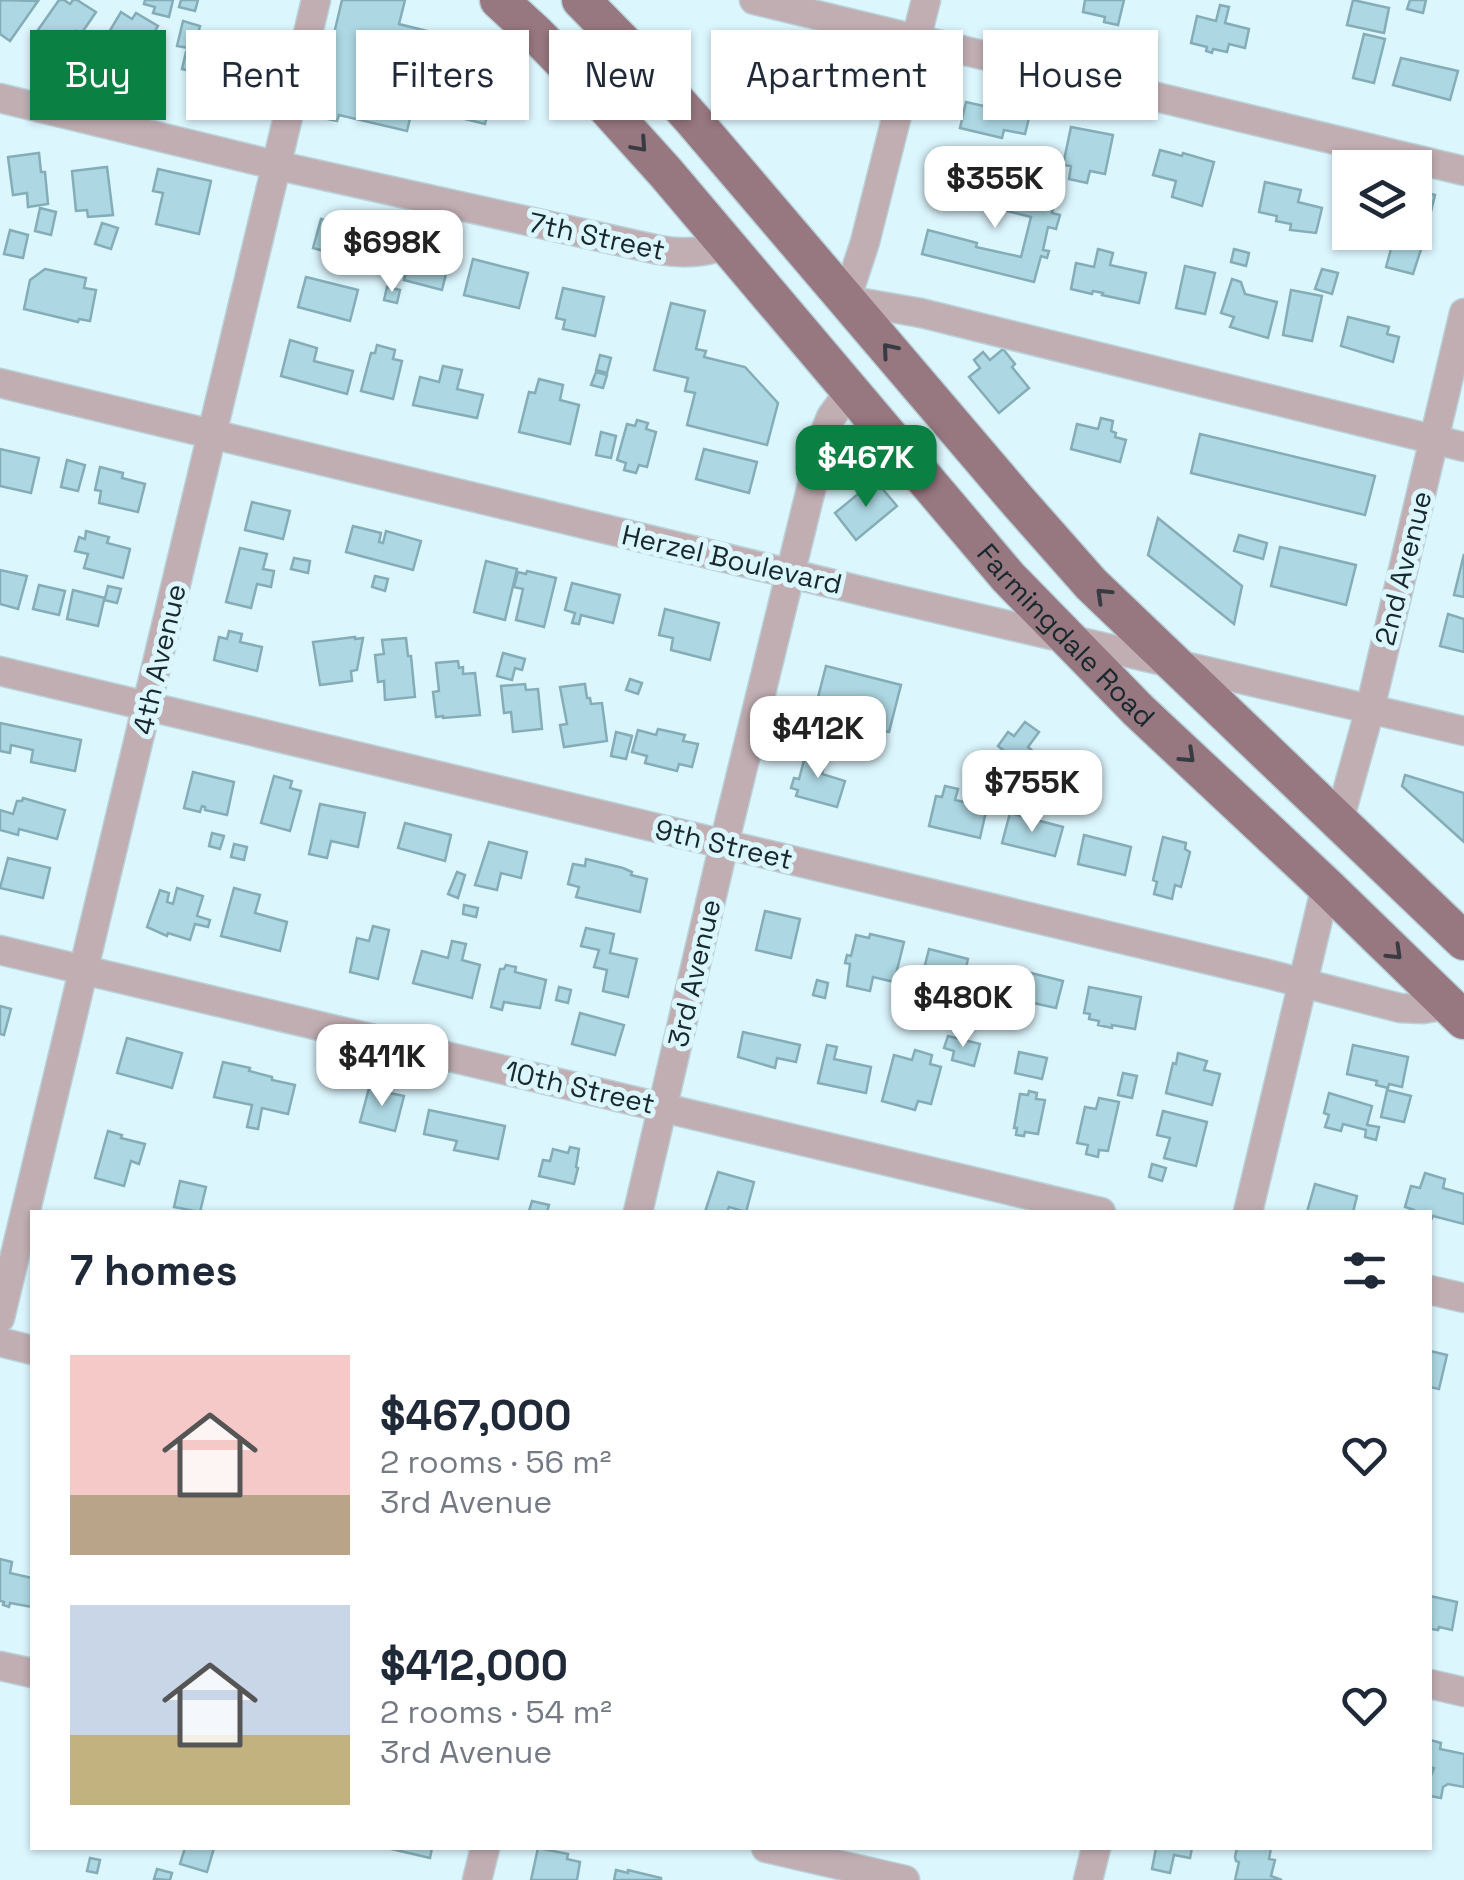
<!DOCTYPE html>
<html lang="en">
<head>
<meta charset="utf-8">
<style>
	:root { --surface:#fff; --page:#f2f2f3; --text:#1f2937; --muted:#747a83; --accent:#0b8043 }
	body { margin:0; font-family:"Space Grotesk",sans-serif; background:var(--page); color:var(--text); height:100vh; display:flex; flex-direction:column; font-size:38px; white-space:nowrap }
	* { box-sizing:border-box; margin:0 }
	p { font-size:32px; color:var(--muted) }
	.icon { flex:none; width:55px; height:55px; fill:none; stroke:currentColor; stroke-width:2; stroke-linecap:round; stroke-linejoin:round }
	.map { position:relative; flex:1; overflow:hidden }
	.sheet { position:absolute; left:30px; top:1210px; width:1402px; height:640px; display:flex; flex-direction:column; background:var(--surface); border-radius:0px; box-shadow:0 2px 8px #0004 }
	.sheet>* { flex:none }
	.banner { position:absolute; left:30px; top:30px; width:1405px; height:90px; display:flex; gap:20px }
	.buttons { position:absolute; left:1332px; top:150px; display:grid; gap:20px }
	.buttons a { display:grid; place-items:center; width:100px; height:100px; border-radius:0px; background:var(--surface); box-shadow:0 2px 8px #0004; font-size:50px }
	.price { position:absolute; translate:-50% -85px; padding:0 22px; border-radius:20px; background:#fff; color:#222; font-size:32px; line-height:65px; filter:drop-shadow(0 2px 5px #0008) }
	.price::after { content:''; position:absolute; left:50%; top:60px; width:30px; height:22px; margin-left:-15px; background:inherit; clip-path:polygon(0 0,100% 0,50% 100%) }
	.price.current { background:var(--accent); color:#fff }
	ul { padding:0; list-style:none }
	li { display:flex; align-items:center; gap:30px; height:250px; padding:0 40px }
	li span { display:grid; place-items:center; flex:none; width:280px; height:200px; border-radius:0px; color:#555 }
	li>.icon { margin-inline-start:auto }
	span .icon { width:120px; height:120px; fill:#fffc; stroke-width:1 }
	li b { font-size:42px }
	h2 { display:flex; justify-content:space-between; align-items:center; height:120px; padding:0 40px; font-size:42px }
	.pill { padding:0 35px; border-radius:0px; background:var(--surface); box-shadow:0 2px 8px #0004; font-size:35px; line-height:90px }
	.pill.current { background:var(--accent); color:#fff }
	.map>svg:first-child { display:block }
</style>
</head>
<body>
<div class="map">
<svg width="1464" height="1880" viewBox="0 0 1464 1880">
	<rect width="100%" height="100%" fill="#dcf6fd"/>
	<g fill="#add7e2" stroke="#84adb8" stroke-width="2.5">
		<polygon points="0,0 38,1 10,41 0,34"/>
		<polygon points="59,0 64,0 70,4 73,0 77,0 96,12 81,34 76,31 64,48 38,30"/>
		<polygon points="145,0 173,0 169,17 153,13 155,7 144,4"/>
		<polygon points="181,0 198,0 195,11 179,7"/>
		<polygon points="342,0 405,0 399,24 431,32 407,131 339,115 337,121 328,119 329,114 316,110"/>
		<polygon points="1085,0 1124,0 1118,25 1104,22 1105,17 1083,12"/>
		<polygon points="1353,0 1389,8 1384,33 1347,25"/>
		<polygon points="1410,0 1426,0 1423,13 1407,9"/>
		<polygon points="1220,5 1229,7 1225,23 1249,29 1245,48 1229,44 1227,52 1213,49 1212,53 1206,51 1207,47 1191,43 1197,16 1216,21"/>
		<polygon points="121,12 132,19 136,13 158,26 144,50 139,46 128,64 100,47"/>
		<polygon points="183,21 200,26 194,49 177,46"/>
		<polygon points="1364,34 1385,39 1374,83 1353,78"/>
		<polygon points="199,45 236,54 230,80 182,69 186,52 197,54"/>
		<polygon points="444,55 499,69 485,124 429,110"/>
		<polygon points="1401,58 1458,71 1450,100 1393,85"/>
		<polygon points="989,100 1031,110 1025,134 1004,130 1002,138 960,128 966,102 988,107"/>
		<polygon points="1071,127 1113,135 1105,174 1090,171 1087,183 1069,179 1071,166 1063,165"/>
		<polygon points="1160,150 1182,156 1183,153 1214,162 1202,206 1172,197 1176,181 1153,175"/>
		<polygon points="39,153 41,172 45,172 48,204 28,207 27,193 13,195 8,157"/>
		<polygon points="1039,161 1061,167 1054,191 1032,185"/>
		<polygon points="107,167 113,215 88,217 87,210 76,211 72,171"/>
		<polygon points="158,169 211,181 199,234 156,224 163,193 153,191"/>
		<polygon points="941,175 1054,203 1052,213 1060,215 1056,229 1048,227 1043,250 1049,251 1047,258 1041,256 1034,282 922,254 928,230 977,243 976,247 1021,257 1031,217 937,194"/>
		<polygon points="1265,182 1301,190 1298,202 1322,208 1316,233 1290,230 1291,224 1276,221 1277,216 1259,212"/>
		<polygon points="1415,190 1435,195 1428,224 1415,221"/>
		<polygon points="40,208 56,212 51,235 35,231"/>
		<polygon points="321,219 369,231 361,261 313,248"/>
		<polygon points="102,223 118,228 111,249 95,244"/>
		<polygon points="10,230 28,235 23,258 4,254"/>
		<polygon points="1415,231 1426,234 1413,274 1386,267 1394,238 1400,239 1402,232"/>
		<polygon points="415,236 453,246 442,290 404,280"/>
		<polygon points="1098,249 1113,253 1110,265 1146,273 1139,303 1102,295 1103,293 1093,291 1092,294 1071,289 1076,263 1094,267"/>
		<polygon points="1234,249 1249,253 1246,266 1231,262"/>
		<polygon points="473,259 528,273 519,308 464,295"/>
		<polygon points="1185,266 1215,273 1205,314 1176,308"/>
		<polygon points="45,269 86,278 84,288 96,290 90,321 79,319 78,322 24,309 30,280"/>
		<polygon points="1322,269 1338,273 1332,294 1315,289"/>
		<polygon points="306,277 358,290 350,321 298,307"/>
		<polygon points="1232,279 1241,282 1245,294 1277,302 1268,338 1230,327 1234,317 1221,313"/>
		<polygon points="387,287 400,290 397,303 384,300"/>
		<polygon points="563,288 604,297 595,336 563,329 565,320 556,318"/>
		<polygon points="1291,290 1322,296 1312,341 1283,335"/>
		<polygon points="671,303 705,311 696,349 706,351 704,357 745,367 778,403 767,445 687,425 695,393 685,391 688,378 654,370"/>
		<polygon points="1348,317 1389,327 1387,334 1399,337 1393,362 1341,346"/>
		<polygon points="290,340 317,348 314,361 353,371 347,394 281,376"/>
		<polygon points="377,345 395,350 393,359 402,361 393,399 361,391 371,353 375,353"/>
		<polygon points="1003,349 1015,364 1012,367 1029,388 999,413 969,377 980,368 974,360 983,352 990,360"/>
		<polygon points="600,355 611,358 607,373 596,370"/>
		<polygon points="443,366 462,370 457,389 483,395 477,418 413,405 420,377 439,382"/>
		<polygon points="596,372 607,375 603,388 591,385"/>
		<polygon points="539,379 563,385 560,400 579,405 570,444 519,432 529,392 535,393"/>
		<polygon points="1101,418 1113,421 1111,431 1116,433 1115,437 1126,440 1120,462 1071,449 1077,424 1098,429"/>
		<polygon points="637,420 648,423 646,429 656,432 647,467 639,465 636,473 624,470 626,463 617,460 627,424 635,426"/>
		<polygon points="601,432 616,436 611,458 596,455"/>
		<polygon points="1200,434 1375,476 1365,515 1191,473"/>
		<polygon points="0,449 39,458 31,493 0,486"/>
		<polygon points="704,449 757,462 749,493 696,479"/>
		<polygon points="67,460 85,465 78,491 61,487"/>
		<polygon points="100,467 123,473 122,478 145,484 138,512 99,503 101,491 95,490"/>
		<polygon points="875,480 897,506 856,540 835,513"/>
		<polygon points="252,502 290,511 283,539 245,530"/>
		<polygon points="1158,518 1242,586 1234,624 1148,555"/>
		<polygon points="353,526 381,533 379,542 383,543 386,531 421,541 413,570 346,552"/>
		<polygon points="86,531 109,537 107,543 130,549 123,578 84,568 88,554 75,551 79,537 85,539"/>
		<polygon points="1239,535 1267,543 1263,559 1234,551"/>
		<polygon points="1280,547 1356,565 1346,605 1271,586"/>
		<polygon points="240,548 267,554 263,569 274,571 271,587 257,584 251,608 226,602"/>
		<polygon points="1464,554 1464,597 1454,595"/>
		<polygon points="294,558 310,561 308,573 291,569"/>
		<polygon points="486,561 517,569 505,620 474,612"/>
		<polygon points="0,570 27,576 18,609 0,604"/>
		<polygon points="527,571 556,578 544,627 516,620 523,589 514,587 518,572 526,574"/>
		<polygon points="375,576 388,579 385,591 372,587"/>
		<polygon points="572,583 620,595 613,623 581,615 579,624 572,623 575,613 565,610"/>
		<polygon points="39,585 65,591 59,615 33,609"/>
		<polygon points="108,586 121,589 117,603 104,600 98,626 67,619 73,590 105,598"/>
		<polygon points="665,609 719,623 710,660 671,650 673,638 659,635"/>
		<polygon points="1448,614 1464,619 1464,652 1440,646"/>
		<polygon points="229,631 242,634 240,642 262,647 257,671 214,660 219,637 227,639"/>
		<polygon points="355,637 355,639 363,638 357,670 351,671 352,681 320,685 313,642"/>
		<polygon points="406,638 408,656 411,656 415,697 385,700 384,681 378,682 375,655 384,654 382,640"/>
		<polygon points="503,653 525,659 522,670 515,668 512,680 497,676"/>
		<polygon points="458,661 459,668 463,667 463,674 475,673 480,715 443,718 443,716 436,717 433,692 439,691 436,663"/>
		<polygon points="826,666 901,685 889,732 814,713"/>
		<polygon points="630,679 642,683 638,694 626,690"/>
		<polygon points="525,684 526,690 538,689 542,729 513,732 511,712 504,713 501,686"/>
		<polygon points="585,684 587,698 590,698 591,704 602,703 607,741 564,747 560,725 567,724 560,687"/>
		<polygon points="1025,722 1039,732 1028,747 1034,752 1023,766 998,746 1008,732 1014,736"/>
		<polygon points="0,723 81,740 75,771 31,762 33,750 11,745 10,753 0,751"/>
		<polygon points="658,729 685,735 683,741 698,744 692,767 679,764 677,771 645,763 647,756 632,752 638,730 656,735"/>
		<polygon points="616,732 632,736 626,759 611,756"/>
		<polygon points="807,749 827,755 822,774 845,781 837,807 796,796 798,790 791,788 794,778 799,779"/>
		<polygon points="193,772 234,782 227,815 205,810 205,807 202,806 200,812 184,808"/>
		<polygon points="1405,775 1464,793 1464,842 1402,786"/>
		<polygon points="274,776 292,781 290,788 301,791 290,831 261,823"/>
		<polygon points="945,786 958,789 955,800 987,807 980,838 929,826 936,796 942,797"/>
		<polygon points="23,798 65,810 57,839 19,829 18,835 0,830 0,810 13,814 17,801 22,801"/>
		<polygon points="320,804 365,813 358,847 331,841 327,858 309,854"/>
		<polygon points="1010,813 1063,827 1055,856 1002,843"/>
		<polygon points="405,823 451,835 445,861 398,848"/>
		<polygon points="212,833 224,836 220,849 209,846"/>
		<polygon points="1084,835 1131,847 1125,875 1078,864"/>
		<polygon points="1163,837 1186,843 1185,849 1190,852 1181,887 1175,885 1172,899 1154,894 1157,882 1153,880"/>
		<polygon points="489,842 527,852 521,878 501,873 497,890 475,885"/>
		<polygon points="234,844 247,847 244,860 231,857"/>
		<polygon points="8,858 50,868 43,898 0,888"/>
		<polygon points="586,859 623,868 632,872 631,875 647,879 640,912 576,897 579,887 568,884 573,864 585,866"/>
		<polygon points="457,872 465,875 458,898 448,894"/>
		<polygon points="177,888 203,896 197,916 210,920 208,927 195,924 190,940 168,933 167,936 147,927 160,890 169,893 167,902 173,904"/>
		<polygon points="234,888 260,895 255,913 287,922 280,951 221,936"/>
		<polygon points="464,905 478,908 476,917 463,914"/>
		<polygon points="765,911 800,919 791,958 756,950"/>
		<polygon points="373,926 389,930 378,979 350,972 357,938 369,941"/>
		<polygon points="586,928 614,934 610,953 637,959 628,997 603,991 607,970 594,967 599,950 581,946"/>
		<polygon points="870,934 904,942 894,982 873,977 870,991 847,986 850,964 845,963 847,955 851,956 856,935 869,938"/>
		<polygon points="452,941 466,944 462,960 480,965 472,998 413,983 422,951 448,958"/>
		<polygon points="929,949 968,959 961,988 922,977"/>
		<polygon points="506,965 516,967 515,972 546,980 540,1008 504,1002 502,1010 491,1007 500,969 504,969"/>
		<polygon points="1015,969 1063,981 1056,1008 1020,1000 1021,996 1010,993"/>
		<polygon points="817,980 828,983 825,998 813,995"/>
		<polygon points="559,987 571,990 568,1003 556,1000"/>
		<polygon points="1089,987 1141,997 1135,1029 1112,1025 1112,1028 1098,1025 1099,1021 1089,1019 1090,1014 1084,1013"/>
		<polygon points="954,1002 975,1007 969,1031 948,1026"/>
		<polygon points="0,1006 11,1009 4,1035 0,1034"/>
		<polygon points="580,1013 624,1025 615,1055 572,1044"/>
		<polygon points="743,1032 800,1045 796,1062 777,1058 775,1068 738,1057"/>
		<polygon points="948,1036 980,1044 974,1066 952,1060 954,1051 944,1048"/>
		<polygon points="127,1038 182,1053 172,1088 117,1073"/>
		<polygon points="827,1045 837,1047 834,1059 871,1067 866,1093 818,1083"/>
		<polygon points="1353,1045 1408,1057 1402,1087 1389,1084 1388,1088 1376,1085 1377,1081 1347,1074"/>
		<polygon points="915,1050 932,1055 930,1064 941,1067 931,1104 918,1101 915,1110 882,1101 894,1055 912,1060"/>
		<polygon points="1019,1052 1047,1058 1042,1079 1015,1073"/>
		<polygon points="1178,1053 1207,1061 1204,1070 1220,1074 1212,1105 1166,1093 1173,1063 1176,1064"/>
		<polygon points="223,1062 250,1068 249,1071 272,1077 272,1080 295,1085 288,1114 262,1108 258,1129 247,1127 252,1105 214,1097"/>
		<polygon points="1123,1073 1137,1076 1132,1098 1118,1095"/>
		<polygon points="377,1086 385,1088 385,1092 404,1096 395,1131 360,1122 369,1088 376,1090"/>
		<polygon points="1387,1090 1411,1096 1404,1122 1381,1117"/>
		<polygon points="1029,1091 1037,1093 1036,1099 1045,1100 1038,1134 1025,1132 1024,1136 1016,1135 1017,1128 1014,1128 1020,1094 1028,1095"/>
		<polygon points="1329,1093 1372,1106 1367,1125 1379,1127 1376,1140 1365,1137 1366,1130 1343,1124 1341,1131 1325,1127 1329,1115 1324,1113"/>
		<polygon points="1099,1098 1119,1102 1108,1151 1099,1150 1098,1157 1086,1154 1088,1145 1077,1143 1085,1107 1096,1109"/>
		<polygon points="429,1110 505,1126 498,1159 454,1150 457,1141 424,1134"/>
		<polygon points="1163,1111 1207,1122 1196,1166 1164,1158 1170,1138 1157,1135"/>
		<polygon points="108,1131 122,1135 121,1138 145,1144 139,1164 131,1161 124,1186 95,1178"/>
		<polygon points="570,1147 579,1149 576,1167 578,1168 574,1184 539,1176 543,1160 550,1161 553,1149 568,1153"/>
		<polygon points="1152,1164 1166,1168 1162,1181 1149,1177"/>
		<polygon points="718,1172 754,1182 746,1212 729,1207 727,1212 705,1212"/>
		<polygon points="1425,1173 1445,1179 1443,1188 1464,1194 1464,1224 1433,1216 1430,1222 1430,1212 1414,1212 1414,1210 1405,1207 1411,1186 1420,1188"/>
		<polygon points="180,1181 206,1187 200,1212 174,1207"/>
		<polygon points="1315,1184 1357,1196 1353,1212 1307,1212"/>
		<polygon points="532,1201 549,1205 547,1212 529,1211"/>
		<polygon points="1430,1351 1447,1355 1439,1389 1430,1387"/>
		<polygon points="0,1559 12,1562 10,1573 32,1578 32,1607 10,1603 9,1607 3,1605 4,1602 0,1601"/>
		<polygon points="1430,1596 1457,1602 1452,1630 1439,1627 1438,1630 1431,1629"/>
		<polygon points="1430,1740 1441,1743 1440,1749 1464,1754 1464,1787 1448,1784 1443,1787 1441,1798 1430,1796 1430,1778 1434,1768 1430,1767"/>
		<polygon points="185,1848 214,1848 207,1872 180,1864"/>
		<polygon points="387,1848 432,1848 430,1858"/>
		<polygon points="538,1848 568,1854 567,1859 580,1862 577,1880 531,1880"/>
		<polygon points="1156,1848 1192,1848 1190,1858 1174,1855 1170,1873 1152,1869"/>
		<polygon points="1237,1848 1271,1848 1269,1859 1275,1860 1271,1876 1282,1880 1235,1880 1239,1862 1236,1861 1235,1857"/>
		<polygon points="90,1858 100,1860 97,1873 87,1871"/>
		<polygon points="157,1869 172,1873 170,1880 154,1879"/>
		<polygon points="616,1870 628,1873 628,1870 661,1878 661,1880 614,1880"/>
	</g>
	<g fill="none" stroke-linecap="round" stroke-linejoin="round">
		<g stroke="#b9d1d8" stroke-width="31">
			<g id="minor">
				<polyline points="754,0 1464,171"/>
				<polyline points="926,0 865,242 846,300 921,313 1464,447"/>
				<path d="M0,98L275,165L659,250C682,254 704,253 726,245"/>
				<polyline points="0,383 883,596 1464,731"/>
				<polyline points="0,671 1272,975 1400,1008 1423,1009 1448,1005"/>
				<polyline points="1339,821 1370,709 1464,313"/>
				<polyline points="0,950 1101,1212"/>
				<polyline points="638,1212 724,844 825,432 831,417 850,391"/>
				<polyline points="1248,1212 1326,886"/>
				<polyline points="1430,1290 1464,1298"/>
				<polyline points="0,1318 316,0"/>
				<polyline points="0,1342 32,1350"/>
				<polyline points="0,1666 32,1673"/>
				<polyline points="1430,1684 1464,1692"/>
				<polyline points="766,1848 905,1880"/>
				<polyline points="477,1880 485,1848"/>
				<polyline points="1088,1880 1096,1848"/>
			</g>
		</g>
		<g stroke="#b9d1d8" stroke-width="41">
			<g id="major">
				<path id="s1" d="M499,0L536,34L601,101L666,173L1008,577L1138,710L1326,886L1464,1020"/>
				<polyline points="581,0 639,59 693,120 1016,499 1091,584 1464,941"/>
			</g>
		</g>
		<use href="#minor" stroke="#c1aeb3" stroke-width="28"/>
		<use href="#major" stroke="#977780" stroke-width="38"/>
	</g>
	<defs><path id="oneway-chevron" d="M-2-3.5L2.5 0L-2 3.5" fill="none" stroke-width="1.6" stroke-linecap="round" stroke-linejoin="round" transform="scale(2.5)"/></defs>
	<g stroke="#383c42">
		<use href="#oneway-chevron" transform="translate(640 145) rotate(48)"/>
		<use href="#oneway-chevron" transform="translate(889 350) rotate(-130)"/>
		<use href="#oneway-chevron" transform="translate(1103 595) rotate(-136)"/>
		<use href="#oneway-chevron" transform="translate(1188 756) rotate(43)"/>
		<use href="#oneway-chevron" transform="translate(1395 953) rotate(44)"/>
	</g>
	<g text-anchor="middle" stroke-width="10" stroke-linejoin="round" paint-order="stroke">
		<g font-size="28" fill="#18282d" stroke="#dcf6fd">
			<text transform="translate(597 236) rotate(12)" y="10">7th Street</text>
			<text transform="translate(732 559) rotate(13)" y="10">Herzel Boulevard</text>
			<text transform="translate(1403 568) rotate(-76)" y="10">2nd Avenue</text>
			<text dy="10" stroke="none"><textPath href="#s1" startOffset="852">Farmingdale Road</textPath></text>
			<text transform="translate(159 659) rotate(-77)" y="10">4th Avenue</text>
			<text transform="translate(724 844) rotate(13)" y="10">9th Street</text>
			<text transform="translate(694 973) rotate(-77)" y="10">3rd Avenue</text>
			<text transform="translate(580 1087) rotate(13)" y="10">10th Street</text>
		</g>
	</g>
</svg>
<div class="buttons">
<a><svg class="icon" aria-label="layers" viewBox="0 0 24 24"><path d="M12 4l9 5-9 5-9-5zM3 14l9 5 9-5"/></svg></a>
</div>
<b class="price" style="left:995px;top:231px">$355K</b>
<b class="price" style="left:392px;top:295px">$698K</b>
<b class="price current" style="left:866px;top:510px">$467K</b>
<b class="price" style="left:818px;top:781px">$412K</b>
<b class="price" style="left:1032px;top:835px">$755K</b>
<b class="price" style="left:963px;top:1050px">$480K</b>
<b class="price" style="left:382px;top:1109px">$411K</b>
<div class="banner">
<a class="pill current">Buy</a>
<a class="pill">Rent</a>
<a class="pill">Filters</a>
<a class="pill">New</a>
<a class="pill">Apartment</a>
<a class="pill">House</a>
</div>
<section class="sheet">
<h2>7 homes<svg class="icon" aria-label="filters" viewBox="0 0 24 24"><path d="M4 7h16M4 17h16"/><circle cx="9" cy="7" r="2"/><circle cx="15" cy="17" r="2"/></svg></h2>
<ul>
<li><span style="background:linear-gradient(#f6c9c9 70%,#b9a48a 0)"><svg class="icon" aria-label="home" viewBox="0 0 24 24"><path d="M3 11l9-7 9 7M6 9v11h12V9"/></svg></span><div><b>$467,000</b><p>2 rooms · 56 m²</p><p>3rd Avenue</p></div><svg class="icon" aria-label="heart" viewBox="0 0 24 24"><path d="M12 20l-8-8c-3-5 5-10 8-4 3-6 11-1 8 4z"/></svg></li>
<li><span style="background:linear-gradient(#c9d6e8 65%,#c2b280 0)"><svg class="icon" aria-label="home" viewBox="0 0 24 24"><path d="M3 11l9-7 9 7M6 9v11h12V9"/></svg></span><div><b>$412,000</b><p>2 rooms · 54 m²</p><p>3rd Avenue</p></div><svg class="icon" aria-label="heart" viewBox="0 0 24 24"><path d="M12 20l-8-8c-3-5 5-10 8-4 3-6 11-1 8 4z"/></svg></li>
</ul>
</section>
</div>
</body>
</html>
